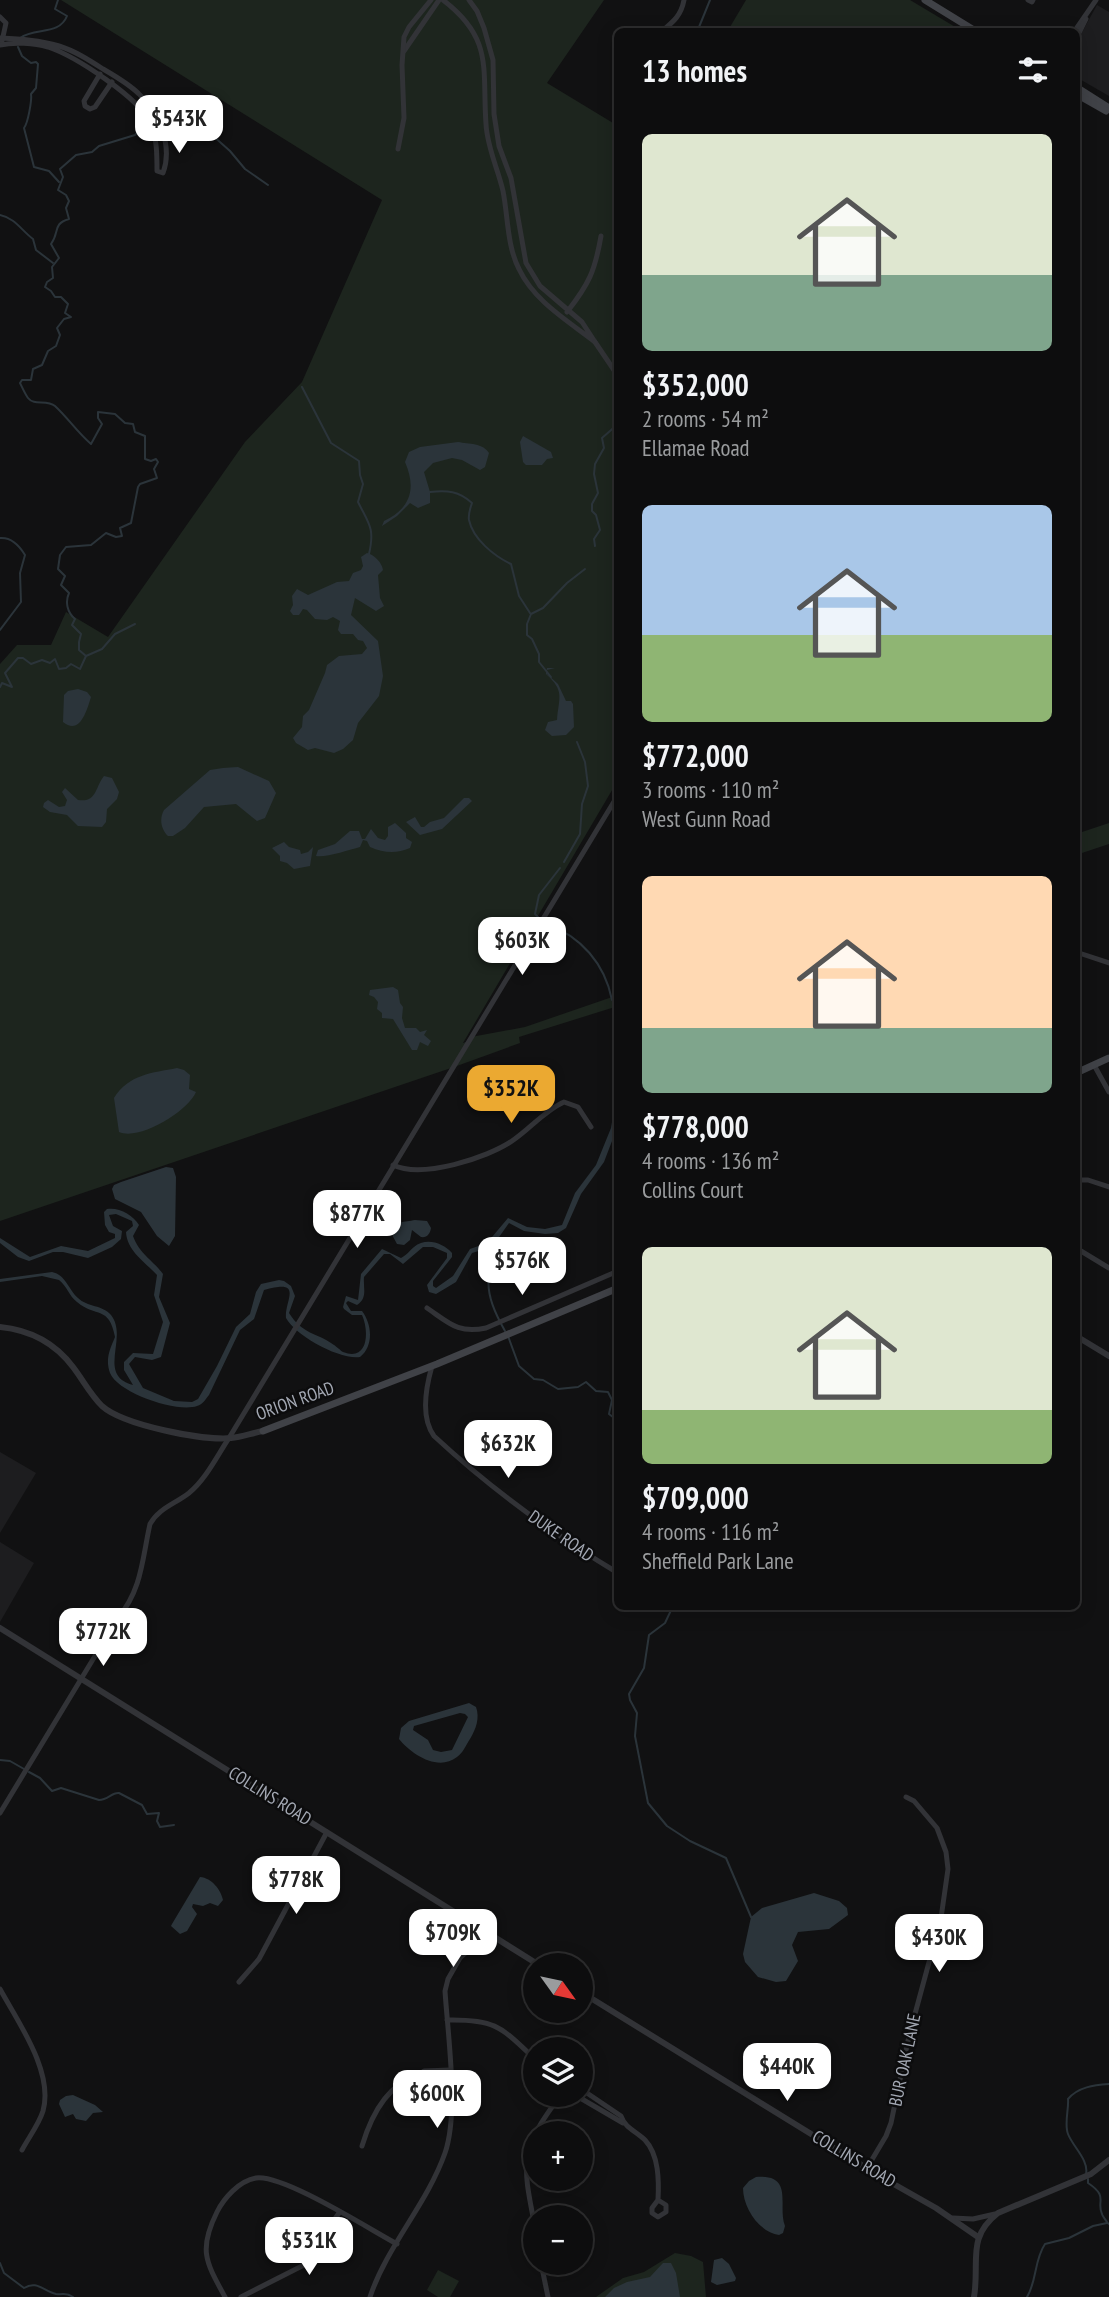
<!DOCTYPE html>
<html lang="en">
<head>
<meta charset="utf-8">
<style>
	:root { --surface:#0d0d0e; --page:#161617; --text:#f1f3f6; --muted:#9a9c9e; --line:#2d2d2e; --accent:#eba931 }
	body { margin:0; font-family:"PT Sans Narrow",sans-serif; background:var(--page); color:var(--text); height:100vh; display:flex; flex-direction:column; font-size:26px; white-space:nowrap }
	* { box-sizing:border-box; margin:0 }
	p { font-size:23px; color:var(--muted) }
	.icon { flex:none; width:38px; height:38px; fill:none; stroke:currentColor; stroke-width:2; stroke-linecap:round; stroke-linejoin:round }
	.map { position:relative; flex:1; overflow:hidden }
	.details { position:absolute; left:614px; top:28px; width:466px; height:1582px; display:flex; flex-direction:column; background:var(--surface); border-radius:10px; box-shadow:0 4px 18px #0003,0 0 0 2px var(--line) }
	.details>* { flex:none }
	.needle { width:46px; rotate:123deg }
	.controls { position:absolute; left:523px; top:1953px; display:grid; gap:14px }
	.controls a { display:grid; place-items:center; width:70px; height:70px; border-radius:50%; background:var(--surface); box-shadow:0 4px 18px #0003,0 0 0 2px var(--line); font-size:35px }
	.price { position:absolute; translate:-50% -60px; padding:0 16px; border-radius:14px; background:#fff; color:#222; font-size:23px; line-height:46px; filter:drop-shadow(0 2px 4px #0008) }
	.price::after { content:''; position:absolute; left:50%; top:42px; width:21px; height:16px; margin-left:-10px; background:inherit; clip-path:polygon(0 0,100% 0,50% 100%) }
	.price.active { background:var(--accent); color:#111 }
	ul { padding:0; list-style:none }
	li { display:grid; align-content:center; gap:14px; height:371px; padding:0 28px }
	li span { display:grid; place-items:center; height:217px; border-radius:10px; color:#555 }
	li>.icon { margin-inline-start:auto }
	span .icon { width:126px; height:126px; fill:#fffc; stroke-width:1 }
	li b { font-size:30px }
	h2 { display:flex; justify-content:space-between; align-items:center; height:84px; padding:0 28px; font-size:30px }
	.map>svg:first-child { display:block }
</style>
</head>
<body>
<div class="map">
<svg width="1109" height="2297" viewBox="0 0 1109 2297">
	<rect width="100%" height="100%" fill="#111112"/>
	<g fill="#1d1d1f">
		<polygon points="1097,5 1109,12 1109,96 1076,77 1076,43"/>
		<polygon points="0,1452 36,1473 0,1533"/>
		<polygon points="0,1542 34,1563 0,1622"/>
	</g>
	<g fill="#1d251e">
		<polygon points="61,0 604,0 547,83 618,126 618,780 463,1043 469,1041 471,1037 525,1027 618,995 618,1006 519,1037 520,1043 454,1067 0,1221 0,664 17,645 51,645 66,612 108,637 245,442 302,382 382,200"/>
		<polygon points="746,0 910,0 962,31 727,32"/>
		<polygon points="1109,823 1109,844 1076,855 1076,834"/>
		<polygon points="675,2253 691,2256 703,2262 706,2297 596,2297 623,2278 644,2272"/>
		<polygon points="438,2270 459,2281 450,2297 438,2297 427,2290"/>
	</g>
	<g fill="#2b343a" fill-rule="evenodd">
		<polygon points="523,436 551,452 553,458 547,459 542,465 526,465 523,462 520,442"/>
		<path d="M458,442C469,444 483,443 489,453L485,467L480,470L462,460L452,458L433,463L424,472L430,492V503L418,508L410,503L397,516L382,526L384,521C412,508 416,487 405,462L409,452L420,447Z"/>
		<path d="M367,553C375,555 382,563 383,570L378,575L380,598L384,606L376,611L355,598L351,615L378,641L383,676L379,696L358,723L353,740L343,749L334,753L315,748L308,750L296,743L293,738L302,727L303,716L309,710L325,673L327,665L339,656L362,654L367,648L363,641L358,640L353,634H341L338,630L340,621L333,617L327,620L315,619L307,610L303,609L299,615H293L290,611L293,605L292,596L297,589L308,595L337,582L349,581L353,573L361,570L363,566L361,557Z"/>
		<path d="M547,668H555L547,670V674L558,684L566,701H571L573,704L574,727L566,735L552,736L545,730L548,722L557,720C559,697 565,691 546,674Z"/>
		<path d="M78,689L87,692L91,697C87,710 80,736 63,722L64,695L68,691Z"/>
		<path d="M223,768L238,767L269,781L276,793L265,818L257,821L236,804L204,807L185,828L173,836H168C161,829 159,819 164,810L210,770Z"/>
		<path d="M104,776L112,778L119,792L117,799L107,809L106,822L102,827L78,826L67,815L50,812L43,807L44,803L48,800L59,807L65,806L67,800L62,792L65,788L78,800C97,803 95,787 104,776Z"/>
		<polygon points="464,798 469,798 472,801 442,829 420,835 406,822 415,817 421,827 424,827 430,822 444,818"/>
		<path d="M395,823L406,833V838L412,842L410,848C396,854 384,853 370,847L367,841L363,840L360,847C349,850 325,858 316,856L318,850L335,844L350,831H359L362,839H365L371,829L378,838L385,840L388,836V827Z"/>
		<polygon points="284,842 289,847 300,850 301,854 308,852 313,847 310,866 294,869 287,863 280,861 280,856 272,848"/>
		<polygon points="393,987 398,990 400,1003 403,1007 402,1018 405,1028 416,1028 420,1032 427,1030 424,1035 431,1041 428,1046 420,1042 417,1050 412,1050 393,1019 382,1018 382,1013 377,1009 378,1002 374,997 369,995 370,990"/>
		<path d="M177,1068L184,1070L190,1075L189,1089L196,1092C188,1111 140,1141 119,1132L114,1098C129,1074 152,1073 177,1068Z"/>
		<path d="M618,1111L617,1128L604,1162L581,1194L566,1228L558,1233L545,1234L524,1231L509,1223L492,1247L472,1253L456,1282L436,1294L429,1292L427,1285L447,1258V1253L433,1247H423L403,1264L390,1254H384L364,1277C363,1288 368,1298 357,1305L348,1301L346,1303L351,1311H362C372,1324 374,1346 360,1357C339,1360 295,1335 286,1318C284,1301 305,1278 264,1290L254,1319L240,1330L209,1395C205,1400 203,1404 197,1406C177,1413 118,1393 110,1373C105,1359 110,1349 115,1337C109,1305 96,1318 77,1302C69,1296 67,1286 59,1280L42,1276L0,1282V1279L52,1272C66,1275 68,1289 78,1298C87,1307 103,1305 111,1315C129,1338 96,1375 133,1385L124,1370V1362L133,1353L153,1354L163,1322L154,1295L157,1275C145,1262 127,1251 126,1232L133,1226L132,1221L116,1214L109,1215L113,1226L122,1231L121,1239L112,1247L88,1258L63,1252H53L29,1261L18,1257L0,1243V1238L30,1257L61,1246L88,1251L115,1238V1234L109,1232L105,1225L104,1212L107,1209C119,1207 133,1215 139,1225L133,1236C140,1255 153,1260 163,1274L159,1297L170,1323L161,1357L152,1360L135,1357L129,1364L143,1388L174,1401L192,1402L198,1399L217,1366L236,1327L250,1314L256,1292L261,1284L279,1280L284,1281L291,1286L295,1296L289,1313C303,1335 316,1332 334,1345C336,1346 341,1351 343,1352C369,1362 369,1330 362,1315H352L344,1309L343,1307L346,1296L358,1300L361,1274L382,1249L401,1258C407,1255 409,1251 414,1247C426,1237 443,1243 452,1253V1257L433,1281V1286L436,1288L453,1276L470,1249L487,1243L508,1218L527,1227L545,1229L562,1225L575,1193L596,1165L611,1128L613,1116Z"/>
		<polygon points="166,1167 173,1168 176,1177 175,1236 169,1246 157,1236 141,1212 115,1199 112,1189 114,1185 121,1182"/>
		<path d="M415,1220L427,1221L431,1228C430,1234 427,1238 421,1237L412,1230L410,1240L404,1245L397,1244L391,1233C393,1221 405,1222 415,1220Z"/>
		<path d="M469,1703L476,1707C480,1718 476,1729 470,1739C466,1745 463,1753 457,1757C438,1772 411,1754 399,1739L401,1728L409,1721ZM460,1713L465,1714L468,1717L452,1750L441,1752L433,1750L428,1740L413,1730L414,1726Z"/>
		<path d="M200,1877C212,1878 221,1890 223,1900L218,1906L210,1903L203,1906L193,1904L192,1907L197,1914L187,1931L180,1934L171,1926L172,1924Z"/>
		<polygon points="814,1893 839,1901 847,1908 848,1915 829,1929 798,1932 792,1945 798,1961 786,1981 776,1982 758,1977 745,1962 743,1954 751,1917 762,1908"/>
		<polygon points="73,2095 95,2105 103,2112 93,2113 86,2121 76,2119 73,2114 65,2117 59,2104 60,2100 66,2096"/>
		<path d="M756,2177C795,2174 777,2206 785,2226L783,2233L779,2235C759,2232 743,2208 743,2188L749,2181Z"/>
		<polygon points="722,2258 729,2264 736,2278 735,2281 717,2285 711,2282 714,2260"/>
		<polygon points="663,2263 671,2263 676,2273 680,2297 605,2297 614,2288 627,2282 650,2277"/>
	</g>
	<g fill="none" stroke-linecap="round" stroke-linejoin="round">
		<g stroke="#2b343a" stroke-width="2">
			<polyline points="697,32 710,0"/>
			<path d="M20,38C35,27 59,36 67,16L55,9L58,0"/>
			<path d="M18,47L22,56L31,63L36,62L38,64L36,88L31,94C32,100 28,123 24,128L34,167L49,171L59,182"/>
			<polyline points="156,111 159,101 175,101 192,108 202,126 230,151 245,169 268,185"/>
			<path d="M0,215C15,218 22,231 33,239L36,250L53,263"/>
			<path d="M302,387L331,443L359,461L360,475L363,484L358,502C369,524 375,528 369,554"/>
			<path d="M430,492C447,490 459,491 472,503C470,509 468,514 469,520C473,539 494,556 511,564L519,596L530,613"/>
			<path d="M0,538C11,537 19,545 25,555L20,573L21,602L0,630"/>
			<polyline points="595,546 594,539 600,530 596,515 592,511 592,504 598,493 594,474 595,464 604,448 602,438 618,424"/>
			<path d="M86,656L79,650V642L81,634L72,625L75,619C67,612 65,602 69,593L61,585L65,576L58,569L60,555L66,547L91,545L106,533L116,537L122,536L120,528L131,523L138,487L140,484L157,478L154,469L158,462L156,459L151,461L145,459V436L135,432L133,424L125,423L115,414L98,412V418L102,424L91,444C77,432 68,418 55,406C47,399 34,406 28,398C25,394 22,387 20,383L22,380H31L33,369L42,365L48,351L56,346L60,335L57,328L64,319L71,317L65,313L68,304L61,297H55L51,291L45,287L47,282L53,278L52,267L59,258L51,244C60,232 52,224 69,219L66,208L69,201L66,195L58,190L63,177L60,169L76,155L92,152L99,146L135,135L153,115"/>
			<polyline points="551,677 539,662 539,654 532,639 527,635 527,624 531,614 543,608 567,583 585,569"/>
			<polyline points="0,687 2,683 12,687 5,673 18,658 23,658 31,664 42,660 50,663 55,659 59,669 66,668 71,664 80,669 86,656 102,649 115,634 135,624"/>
			<polyline points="564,862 580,834 582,804 588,786 585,762 577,742"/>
			<polyline points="538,917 535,914 539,895 560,868"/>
			<path d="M546,924C581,936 605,964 612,1000"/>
			<path d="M613,1005C617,1028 608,1037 618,1058"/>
			<path d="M495,1244C503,1257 491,1264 489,1276C486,1295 496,1315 505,1331"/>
			<polyline points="508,1336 519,1366 534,1379 543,1380 558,1389 578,1387 586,1382 596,1391 608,1392 612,1400 609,1414 618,1421"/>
			<polyline points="673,1606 665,1623 649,1635 644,1668 629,1694 630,1700 637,1713 635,1736 648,1803 667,1826 690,1841 726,1858 751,1917"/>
			<polyline points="0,1760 10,1761 24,1769"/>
			<path d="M29,1772L40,1778L52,1791L61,1788L99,1800C108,1800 112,1792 119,1793L142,1805L147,1814L159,1813L157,1821L160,1827L174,1825"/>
			<path d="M1086,2174C1089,2160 1073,2147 1068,2134C1064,2124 1069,2109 1068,2099C1078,2087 1094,2085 1109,2084"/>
			<path d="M1088,2179V2183C1109,2197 1096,2201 1102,2214C1102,2215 1108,2224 1109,2224"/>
			<path d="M0,2263L4,2273L24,2288C37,2280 43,2291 56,2294C64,2295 66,2292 73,2297"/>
			<path d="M1027,2297C1037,2281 1034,2260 1045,2244L1069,2238L1093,2226L1107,2223"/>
		</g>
		<g stroke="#323337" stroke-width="5">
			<path d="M443,0C494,39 482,69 486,124C487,147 498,169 503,191C508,216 507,246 519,269C534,301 568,321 595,342L582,322L540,286L526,263L511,178L499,146L494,114L493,60L484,28L477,11L469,0"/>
			<polyline points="1028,0 1032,2 1033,0"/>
			<polyline points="0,17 6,23 2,41"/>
			<path d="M661,32C673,22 681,16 684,0"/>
			<polyline points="1074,32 1096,0"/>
			<path d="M0,38C20,39 40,40 59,46C75,51 89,60 103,69C115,76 129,84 139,94C159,112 173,146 163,173L157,171C157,156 157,138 151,124C140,98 75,56 48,47C34,43 14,42 0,45"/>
			<polyline points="1076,39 1086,19"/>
			<polyline points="404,51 439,0"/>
			<polyline points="100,74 84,101 85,106 90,109 95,107 112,82"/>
			<polyline points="398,149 404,118 402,65 404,37 409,27 431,0"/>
			<path d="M567,312C589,284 595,271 601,236"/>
			<polyline points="595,342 618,376"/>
			<polyline points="1076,952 1109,963"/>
			<polyline points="1094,1065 1109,1092"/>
			<path d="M393,1165C422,1179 487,1158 512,1141C530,1129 544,1111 564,1102L578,1107L591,1127"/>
			<polyline points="1076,1180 1088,1180 1109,1187"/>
			<polyline points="1076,1248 1109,1268"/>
			<path d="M427,1308C449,1323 458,1334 486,1328L618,1271"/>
			<path d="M432,1366C426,1387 420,1417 434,1436C489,1487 553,1534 618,1573"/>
			<path d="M0,1813L118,1618C142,1589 142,1560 150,1524C159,1508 175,1504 189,1493C206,1479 217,1456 229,1438L618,795"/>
			<polyline points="476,1926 464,1945 460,1958 470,1949 482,1930"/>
			<polyline points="239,1982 259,1959 327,1832"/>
			<path d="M0,1989C18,2022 54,2072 43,2111C39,2124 29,2137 22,2150"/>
			<path d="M447,2020C496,2019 501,2027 536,2060"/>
			<polyline points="450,2070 424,2071 417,2076 423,2078 450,2076"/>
			<path d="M581,2089L621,2116C625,2128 636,2131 645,2140C659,2155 659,2181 658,2200L652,2208V2213L658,2217L666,2212V2205L658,2200"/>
			<polyline points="575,2095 623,2123"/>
			<path d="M362,2146C371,2116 386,2085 417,2076"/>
			<polyline points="867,2168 886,2136 891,2123 909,2036 941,1918 948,1869 946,1852 937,1828 914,1801 906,1797"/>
			<polyline points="953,2218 973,2219 995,2214"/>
			<path d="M536,2232C523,2165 517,2152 561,2095"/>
			<polyline points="541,2263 548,2297"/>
			<path d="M225,2297C206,2262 198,2250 217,2212C224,2198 239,2181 256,2178C283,2174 369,2229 397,2244"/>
			<polyline points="241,2297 302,2266 339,2213"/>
			<path d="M370,2297C387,2246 427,2204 445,2153C459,2112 448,2037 445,1991L448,1979L460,1958"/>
		</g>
		<g stroke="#323337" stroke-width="6">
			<path d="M0,1327C30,1330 55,1343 73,1367C83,1380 90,1394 102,1406C123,1425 203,1441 231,1438C242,1437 252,1433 263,1431"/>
			<polyline points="1076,1336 1109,1356"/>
			<polyline points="0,1628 539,1965"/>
			<polyline points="581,1992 876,2174 936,2208 978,2237"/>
			<path d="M974,2297C980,2261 966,2238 998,2213L1091,2174L1109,2160"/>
		</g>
		<g stroke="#404247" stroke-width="7">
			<polyline points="925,0 977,32"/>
			<polyline points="1076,87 1109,108"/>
			<polyline points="1076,94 1106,111"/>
			<polyline points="1076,1073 1109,1058"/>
			<polyline points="263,1431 437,1364 618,1288"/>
		</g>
	</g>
	<g text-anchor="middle" stroke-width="5" stroke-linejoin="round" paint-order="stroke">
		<g font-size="18" fill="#a3a8b3" stroke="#0c0c0d">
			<text transform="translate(295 1401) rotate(-20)" y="6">ORION ROAD</text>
			<text transform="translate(561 1536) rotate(35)" y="6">DUKE ROAD</text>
			<text transform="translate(270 1796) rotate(32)" y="6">COLLINS ROAD</text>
			<text transform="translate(905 2060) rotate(-78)" y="6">BUR OAK LANE</text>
			<text transform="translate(854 2159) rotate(31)" y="6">COLLINS ROAD</text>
		</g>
	</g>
</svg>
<div class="controls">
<a><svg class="needle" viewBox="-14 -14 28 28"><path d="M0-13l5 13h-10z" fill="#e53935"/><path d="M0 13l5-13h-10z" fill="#9a9c9e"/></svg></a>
<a><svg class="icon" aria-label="layers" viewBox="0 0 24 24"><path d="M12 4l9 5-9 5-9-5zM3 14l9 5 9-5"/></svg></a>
<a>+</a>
<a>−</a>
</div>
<b class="price" style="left:179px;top:155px">$543K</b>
<b class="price" style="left:522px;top:977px">$603K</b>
<b class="price active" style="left:511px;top:1125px">$352K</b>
<b class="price" style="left:357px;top:1250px">$877K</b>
<b class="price" style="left:522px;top:1297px">$576K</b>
<b class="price" style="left:508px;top:1480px">$632K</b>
<b class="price" style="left:103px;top:1668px">$772K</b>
<b class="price" style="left:296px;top:1916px">$778K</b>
<b class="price" style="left:453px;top:1969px">$709K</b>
<b class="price" style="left:939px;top:1974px">$430K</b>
<b class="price" style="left:787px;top:2103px">$440K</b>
<b class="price" style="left:437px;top:2130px">$600K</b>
<b class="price" style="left:309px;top:2277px">$531K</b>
<section class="details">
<h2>13 homes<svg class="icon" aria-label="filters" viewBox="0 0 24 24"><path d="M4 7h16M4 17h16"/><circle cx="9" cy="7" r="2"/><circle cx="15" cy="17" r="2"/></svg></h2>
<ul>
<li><span style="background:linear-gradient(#dfe7d0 65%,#7fa58c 0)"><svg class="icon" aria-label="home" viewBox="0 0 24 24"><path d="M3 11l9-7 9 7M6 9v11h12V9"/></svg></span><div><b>$352,000</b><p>2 rooms · 54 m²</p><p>Ellamae Road</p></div></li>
<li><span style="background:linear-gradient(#a9c7e8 60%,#8fb573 0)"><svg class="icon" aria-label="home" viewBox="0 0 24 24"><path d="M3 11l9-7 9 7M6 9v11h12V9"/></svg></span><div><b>$772,000</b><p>3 rooms · 110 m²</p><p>West Gunn Road</p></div></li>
<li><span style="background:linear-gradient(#ffd9b3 70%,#7fa58c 0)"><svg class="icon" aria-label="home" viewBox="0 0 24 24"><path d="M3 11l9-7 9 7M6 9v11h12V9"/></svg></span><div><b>$778,000</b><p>4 rooms · 136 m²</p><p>Collins Court</p></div></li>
<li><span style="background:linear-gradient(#dfe7d0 75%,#8fb573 0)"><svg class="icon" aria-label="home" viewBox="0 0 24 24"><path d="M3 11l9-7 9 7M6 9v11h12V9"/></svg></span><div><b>$709,000</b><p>4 rooms · 116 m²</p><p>Sheffield Park Lane</p></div></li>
</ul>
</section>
</div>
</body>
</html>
